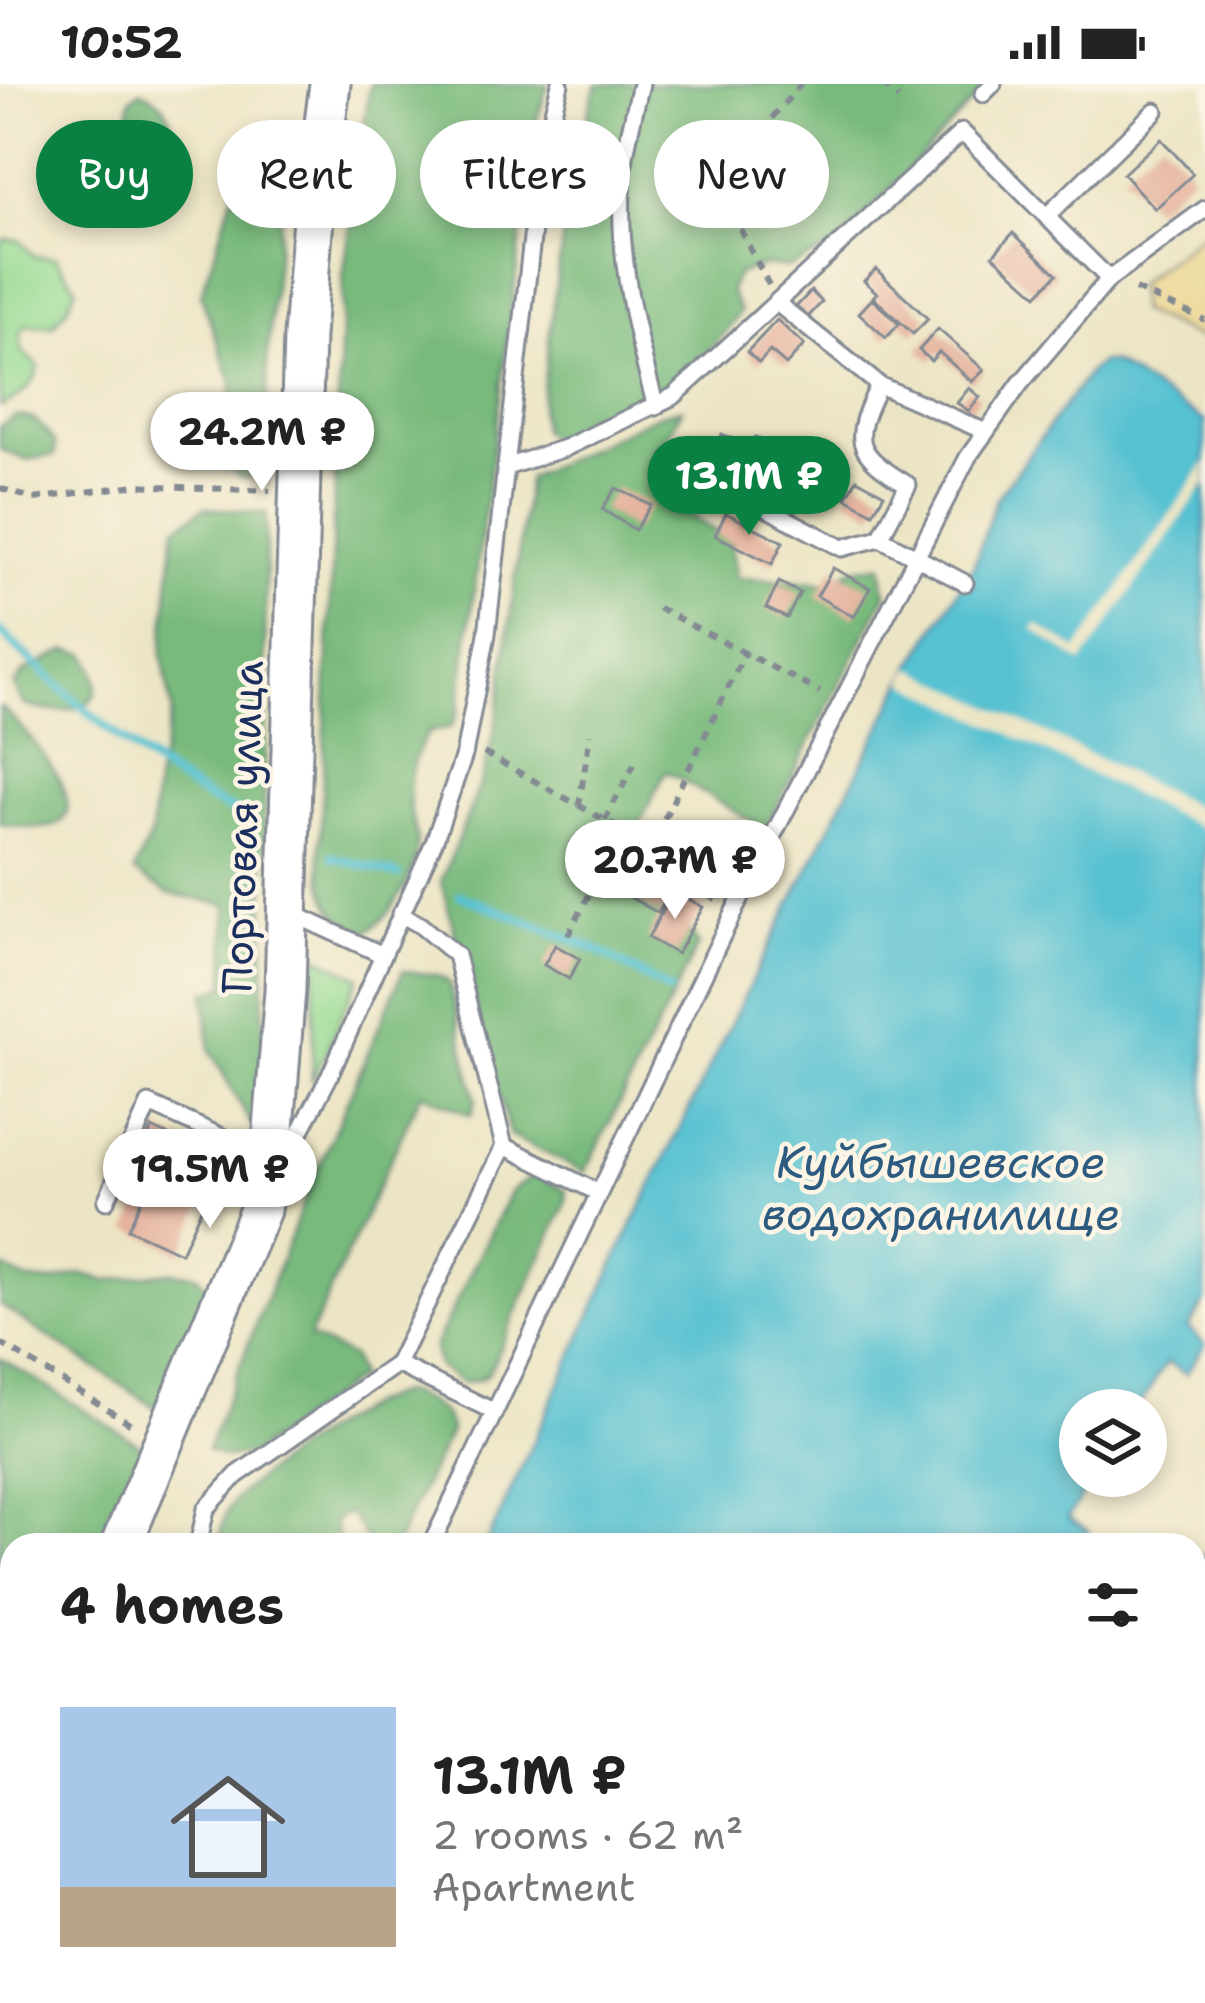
<!DOCTYPE html>
<html lang="en">
<head>
<meta charset="utf-8">
<style>
	:root { --surface:#fff; --page:#f2f2f2; --text:#222; --muted:#767676; --line:#e0e0e0; --accent:#0b8043 }
	body { margin:0; font-family:"Shantell Sans",sans-serif; background:var(--page); color:var(--text); height:100vh; display:flex; flex-direction:column; font-size:45px; white-space:nowrap }
	* { box-sizing:border-box; margin:0 }
	p { font-size:39px; color:var(--muted) }
	.icon { flex:none; width:66px; height:66px; fill:none; stroke:currentColor; stroke-width:2; stroke-linecap:round; stroke-linejoin:round }
	.map { position:relative; flex:1; overflow:hidden }
	.panel { position:absolute; left:0px; top:1449px; width:1206px; height:471px; display:flex; flex-direction:column; background:var(--surface); border-radius:36px 36px 0 0; box-shadow:0 6px 18px #0003 }
	.panel>* { flex:none }
	.banner { position:absolute; left:36px; top:36px; width:1134px; height:108px; display:flex; gap:24px }
	.fabs { position:absolute; left:1059px; top:1305px; display:grid; gap:24px }
	.fabs a { display:grid; place-items:center; width:108px; height:108px; border-radius:50%; background:var(--surface); box-shadow:0 6px 18px #0003; font-size:60px }
	.price { position:absolute; translate:-50% -102px; padding:0 27px; border-radius:42px; background:#fff; color:#222; font-size:39px; line-height:78px; filter:drop-shadow(0 3px 6px #0008) }
	.price::after { content:''; position:absolute; left:50%; top:72px; width:36px; height:27px; margin-left:-18px; background:inherit; clip-path:polygon(0 0,100% 0,50% 100%) }
	.price.on { background:var(--accent); color:#fff }
	ul { padding:0; list-style:none }
	li { display:flex; align-items:center; gap:36px; height:300px; padding:0 60px }
	li+li { border-top:3px solid var(--line) }
	li span { display:grid; place-items:center; flex:none; width:336px; height:240px; border-radius:0px; color:#555 }
	li>.icon { margin-inline-start:auto }
	span .icon { width:144px; height:144px; fill:#fffc; stroke-width:1 }
	li b { font-size:51px }
	h2 { display:flex; justify-content:space-between; align-items:center; height:144px; padding:0 60px; font-size:51px }
	.pill { padding:0 42px; border-radius:54px; background:var(--surface); box-shadow:0 6px 18px #0003; font-size:42px; line-height:108px }
	.pill.on { background:var(--accent); color:#fff }
	.status { display:flex; justify-content:space-between; align-items:center; height:84px; padding:0 60px; background:var(--surface); direction:ltr }
	.status svg { height:33px; fill:currentColor }
	.map>svg:first-child { display:block }
</style>
</head>
<body>
<div class="status"><b>10:52</b><svg viewBox="0 0 49 12"><path d="M0 12V9h3v3zM5 12V6h3v6zM10 12V3h3v9zM15 12V0h3v12zM26 1h20v11H26zM47 4h2v5h-2z"/></svg></div>
<div class="map">
<svg width="1205" height="1919" viewBox="0 0 1205 1919">
	<rect width="100%" height="100%" fill="#fcf5e5"/>
	<filter id="ink" filterUnits="userSpaceOnUse"><feTurbulence type="fractalNoise" baseFrequency=".00833" numOctaves="2"/><feDisplacementMap in="SourceGraphic" scale="24" xChannelSelector="R" yChannelSelector="G"/><feConvolveMatrix kernelMatrix="1 2 1 2 8 2 1 2 1" color-interpolation-filters="sRGB"/></filter>
	<filter id="wash" filterUnits="userSpaceOnUse"><feTurbulence type="fractalNoise" baseFrequency=".004" numOctaves="4" result="noise"/><feDisplacementMap in="SourceGraphic" scale="48" xChannelSelector="R" yChannelSelector="G"/><feGaussianBlur stdDeviation="2.7" result="paint"/><feColorMatrix in="noise" values="0 0 0 0 0 0 0 0 0 0 0 0 0 0 0 0 0 1.4 0 .05"/><feComposite in="paint" operator="in"/></filter>
	<g filter="url(#wash)">
		<rect width="100%" height="100%" fill="#ece5c5"/>
		<g fill="#96da92" stroke="#588478" stroke-width="3">
			<path d="M6,155L19,156L34,172L56,174L76,203L67,224L53,242L27,241L20,249L22,267L39,283C34,303 17,315 0,323V159Z"/>
			<polygon points="316,872 359,893 312,997"/>
			<polygon points="65,1908 195,1908 189,1919 70,1919"/>
			<polygon points="567,1908 682,1908 684,1910 678,1919 583,1919"/>
		</g>
		<g fill="#78ba7c" stroke="#4a746d" stroke-width="3">
			<path d="M370,0H548L536,39L458,629L451,643L429,648C411,673 406,699 411,730C413,740 417,749 417,759C416,788 391,836 365,848C327,832 323,811 320,772L343,193Z"/>
			<path d="M597,0H989L838,160L787,184L767,181L737,190L730,207L740,227C713,279 608,346 550,355L542,347L540,327C554,225 564,97 597,0Z"/>
			<path d="M140,7C204,26 168,142 113,115L107,90L124,56L131,14Z"/>
			<polygon points="252,50 287,57 267,279 269,392 241,394 202,361 209,329 229,342 232,299 201,211"/>
			<polygon points="682,325 655,376 650,406 730,457 737,494 828,499 855,484 882,481 886,510 765,745 666,687 610,798 693,851 698,861 585,1088 510,1052 441,798 481,698 497,637 528,394 660,330"/>
			<path d="M15,333C36,329 44,345 55,359V371L26,376L0,365V342Z"/>
			<polygon points="204,424 266,429 263,1029 252,1042 210,966 205,909 225,902 227,821 168,809 134,788 151,751 156,699 172,627 162,570 175,444"/>
			<path d="M67,566L86,570C119,627 65,635 23,620L14,601L24,588Z"/>
			<path d="M0,623C18,637 95,721 57,740C43,748 16,741 0,740Z"/>
			<polygon points="403,887 436,891 449,898 476,1017 471,1031 421,1009 309,1253 352,1273 358,1293 252,1370 225,1374 207,1366 301,1125"/>
			<polygon points="534,1091 566,1107 566,1119 489,1288 481,1295 462,1299 438,1283 434,1263 511,1107"/>
			<polygon points="0,1182 26,1196 53,1198 80,1190 106,1197 169,1188 195,1191 207,1202 209,1221 161,1327 0,1221"/>
			<polygon points="0,1274 140,1361 144,1375 106,1461 12,1461 12,1665 0,1690"/>
			<path d="M406,1309C425,1316 448,1325 450,1347L395,1461C356,1461 370,1454 350,1431H342L334,1438L339,1461H220C220,1445 224,1430 234,1417C255,1391 374,1307 406,1309Z"/>
		</g>
		<polygon fill="#eeda9e" stroke="#84847e" stroke-width="3" points="1205,148 1205,257 1139,227 1137,200"/>
		<g fill="#56c1d1" stroke="#387898" stroke-width="3">
			<polygon points="1102,278 1113,279 1205,337 1205,1217 1188,1244 1205,1260 1186,1290 1167,1278 1136,1326 1080,1326 1080,1392 1095,1392 1068,1434 1089,1448 1080,1461 486,1461 626,1154 759,882 911,583 974,481 996,415 1089,288"/>
			<polygon points="1205,1470 1205,1919 891,1919 875,1908 1194,1908 1194,1488"/>
		</g>
		<g fill="#ece5c5">
			<polygon points="1205,379 1205,399 1082,579 1033,545 1037,540 1077,566"/>
			<polygon points="911,583 1205,727 1205,746 904,598"/>
		</g>
		<g fill="none" stroke-linecap="round" stroke-linejoin="round">
			<g stroke="#56c1d1" stroke-width="9">
				<path d="M0,547C64,609 164,701 247,732"/>
				<polyline points="332,773 398,791"/>
				<polyline points="460,811 595,865 670,907"/>
			</g>
		</g>
		<g id="blocks">
			<g fill="#e5b39f">
				<polygon points="1161,55 1193,90 1155,125 1123,90"/>
				<polygon points="1013,149 1057,190 1037,211 993,171"/>
				<polygon points="876,185 928,235 913,250 873,213 877,209 864,197"/>
				<polygon points="811,207 822,218 806,235 795,224"/>
				<polygon points="872,215 899,240 886,254 859,229"/>
				<polygon points="777,236 804,261 786,281 770,267 759,279 747,268"/>
				<polygon points="938,245 984,286 972,298 939,268 931,277 919,266"/>
				<polygon points="969,304 980,313 969,327 957,319"/>
				<polygon points="722,350 751,363 755,353 779,363 762,402 709,380"/>
				<polygon points="857,395 884,410 873,429 846,414"/>
				<polygon points="616,404 651,421 635,446 602,425"/>
				<polygon points="726,429 783,458 772,480 715,451"/>
				<polygon points="833,484 870,504 854,533 817,512"/>
				<polygon points="779,498 800,509 787,534 766,524"/>
				<polygon points="626,768 676,797 658,829 608,801"/>
				<polygon points="673,807 703,823 677,870 648,854"/>
				<polygon points="555,861 580,875 569,895 544,881"/>
				<polygon points="152,1044 223,1076 181,1169 128,1145 160,1076 142,1068"/>
			</g>
		</g>
	</g>
	<g filter="url(#ink)">
		<use href="#blocks" fill-opacity="0" stroke="#848a92" stroke-width="3"/>
		<g fill="none" stroke-linecap="round" stroke-linejoin="round">
			<g stroke="#848a92" stroke-width="21">
				<g id="service">
					<path d="M641,0C635,24 629,49 625,73C613,158 634,242 656,323"/>
					<polyline points="983,10 993,0"/>
					<polyline points="1047,132 1155,27"/>
					<polyline points="778,220 879,301 986,348"/>
					<path d="M879,301C851,358 854,368 908,401L880,454"/>
					<polyline points="671,374 842,464 880,454 965,499"/>
					<polyline points="506,383 565,364 674,312 962,48 1109,195"/>
					<polyline points="289,828 383,871 434,758 464,671 487,550 541,75 560,0"/>
					<polyline points="400,830 420,841 456,871 504,1062"/>
					<polyline points="284,1079 330,991 383,871"/>
					<polyline points="106,1117 149,1020 267,1073"/>
					<polyline points="493,1327 397,1280 504,1062 597,1108"/>
					<polyline points="198,1461 206,1425 237,1391 397,1280"/>
					<polyline points="431,1461 734,827 968,373 1020,300 1109,195 1205,125"/>
					<polyline points="0,1512 12,1508"/>
					<polyline points="715,1908 728,1919"/>
					<polyline points="248,1919 253,1908"/>
				</g>
			</g>
			<g stroke="#848a92" stroke-width="45">
				<g id="tertiary">
					<polyline points="121,1461 260,1126 273,1057 285,906 304,252 313,134 330,0"/>
					<polyline points="0,1752 12,1724"/>
					<polyline points="0,1840 12,1867"/>
					<polyline points="31,1908 36,1919"/>
					<polyline points="348,1919 355,1908"/>
				</g>
			</g>
			<g stroke="#848a92" stroke-width="6" stroke-dasharray="9 9" stroke-linecap="butt">
				<polyline points="884,0 898,15"/>
				<polyline points="769,201 719,104 723,91 801,0"/>
				<polyline points="1135,205 1205,236"/>
				<polyline points="0,404 34,415 136,401 270,407"/>
				<polyline points="658,524 820,608"/>
				<polyline points="484,669 623,746"/>
				<polyline points="579,722 590,650"/>
				<polyline points="605,736 638,673"/>
				<polyline points="716,815 692,801 699,787 652,760 746,567"/>
				<polyline points="568,851 623,746 652,760"/>
				<polyline points="0,1259 136,1343"/>
				<polyline points="497,1908 509,1919"/>
				<polyline points="197,1919 203,1908"/>
				<polyline points="467,1919 472,1908"/>
			</g>
			<use href="#service" stroke="#fff" stroke-width="15"/>
			<use href="#tertiary" stroke="#fff" stroke-width="39"/>
		</g>
	</g>
	<g text-anchor="middle" stroke-width="9" stroke-linejoin="round" paint-order="stroke">
		<g font-size="42" fill="#1b2f5e" stroke="#fcf5e5">
			<text transform="translate(242 743) rotate(-88)" y="15">Портовая улица</text>
		</g>
		<g font-size="45" font-style="italic" fill="#2d5b80" stroke="#fcf5e5">
			<text x="941" y="1094">Куйбышевское<tspan x="941" dy="52">водохранилище</tspan></text>
		</g>
	</g>
</svg>
<div class="fabs">
<a><svg class="icon" aria-label="layers" viewBox="0 0 24 24"><path d="M12 4l9 5-9 5-9-5zM3 14l9 5 9-5"/></svg></a>
</div>
<b class="price" style="left:262px;top:410px">24.2M ₽</b>
<b class="price on" style="left:749px;top:454px">13.1M ₽</b>
<b class="price" style="left:675px;top:838px">20.7M ₽</b>
<b class="price" style="left:210px;top:1147px">19.5M ₽</b>
<div class="banner">
<a class="pill on">Buy</a>
<a class="pill">Rent</a>
<a class="pill">Filters</a>
<a class="pill">New</a>
</div>
<section class="panel">
<h2>4 homes<svg class="icon" aria-label="filters" viewBox="0 0 24 24"><path d="M4 7h16M4 17h16"/><circle cx="9" cy="7" r="2"/><circle cx="15" cy="17" r="2"/></svg></h2>
<ul>
<li><span style="background:linear-gradient(#a9c7e8 75%,#b9a48a 0)"><svg class="icon" aria-label="home" viewBox="0 0 24 24"><path d="M3 11l9-7 9 7M6 9v11h12V9"/></svg></span><div><b>13.1M ₽</b><p>2 rooms · 62 m²</p><p>Apartment</p></div></li>
</ul>
</section>
</div>
</body>
</html>
